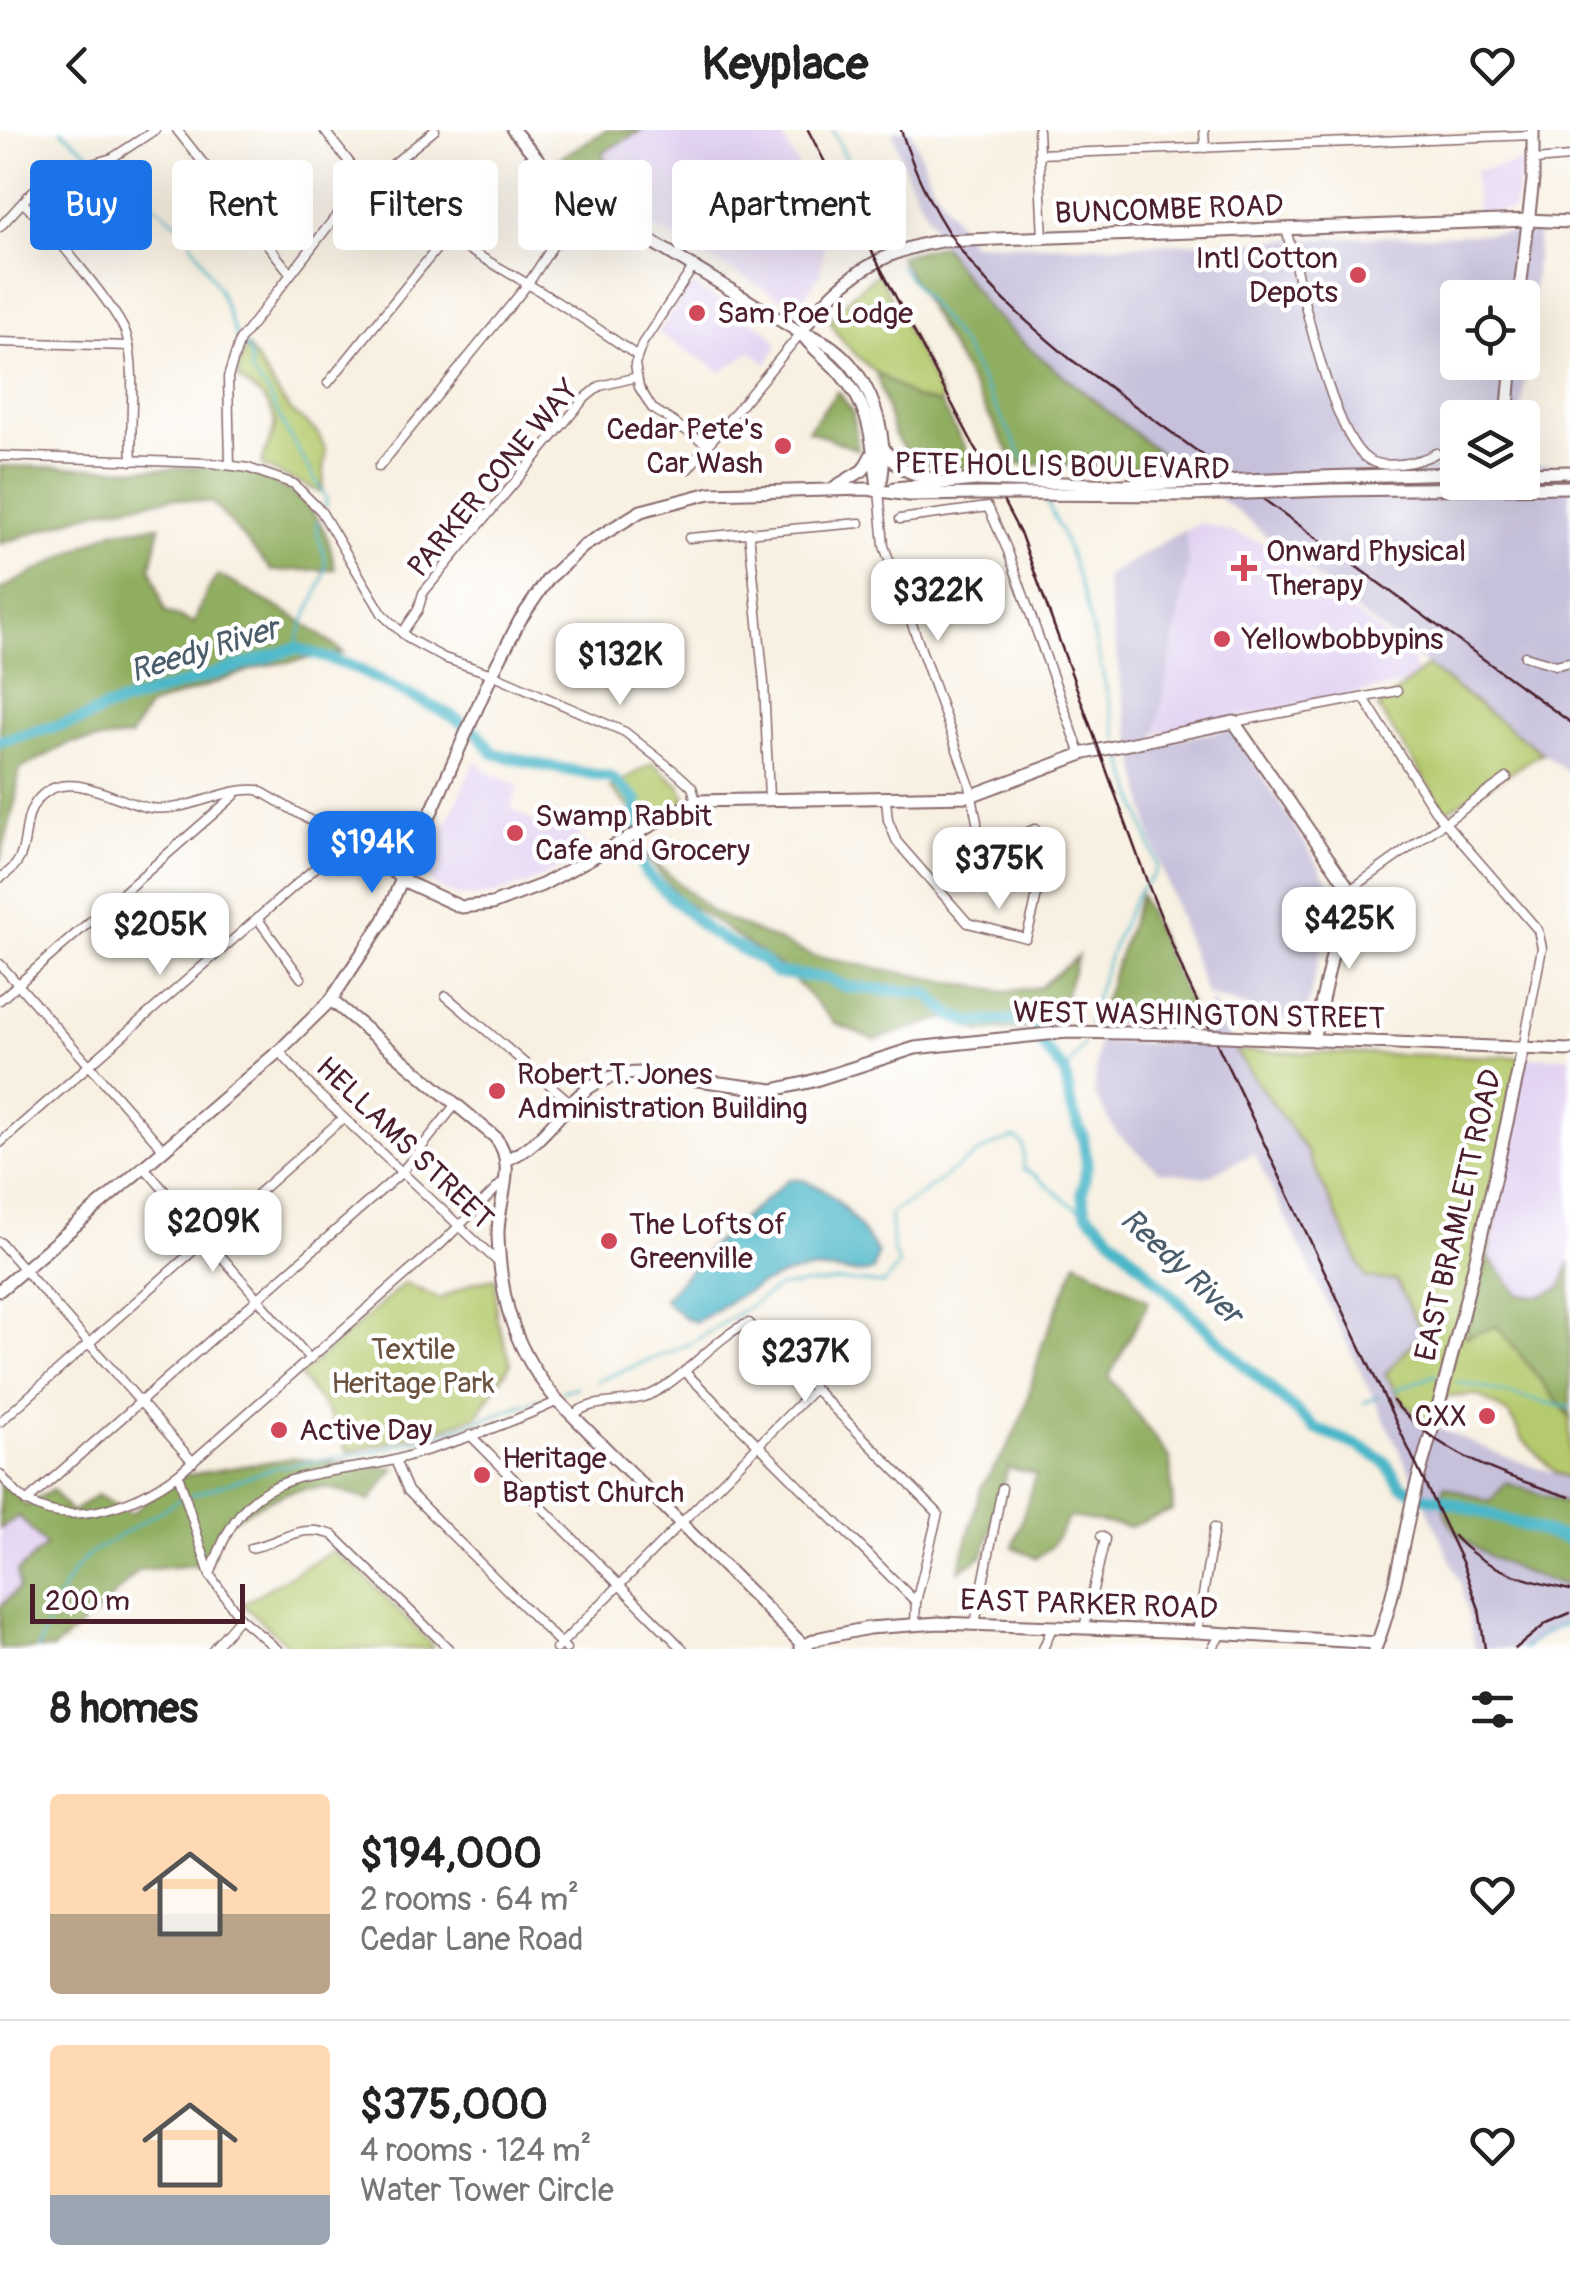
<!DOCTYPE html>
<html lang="en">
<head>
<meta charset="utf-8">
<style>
	:root { --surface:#fff; --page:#f6f6f6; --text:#222; --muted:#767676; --line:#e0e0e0; --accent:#1a73e8 }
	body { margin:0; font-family:Pangolin,sans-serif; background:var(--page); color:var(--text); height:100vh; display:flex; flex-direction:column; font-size:38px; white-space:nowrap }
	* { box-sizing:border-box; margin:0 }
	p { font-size:32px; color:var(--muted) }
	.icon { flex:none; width:55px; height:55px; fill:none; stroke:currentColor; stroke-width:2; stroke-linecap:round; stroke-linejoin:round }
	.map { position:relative; height:1519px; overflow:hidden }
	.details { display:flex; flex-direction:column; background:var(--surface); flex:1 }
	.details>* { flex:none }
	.top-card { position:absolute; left:30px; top:30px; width:1000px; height:90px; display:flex; gap:20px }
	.buttons { position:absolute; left:1440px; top:150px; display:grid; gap:20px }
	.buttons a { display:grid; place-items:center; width:100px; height:100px; border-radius:10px; background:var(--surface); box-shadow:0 10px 40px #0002; font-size:50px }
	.scale { position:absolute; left:30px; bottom:25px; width:215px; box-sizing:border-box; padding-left:10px; border:5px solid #4a1f2b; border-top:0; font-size:28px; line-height:35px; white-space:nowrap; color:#4a1f2b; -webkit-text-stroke:8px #fff; paint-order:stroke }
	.price { position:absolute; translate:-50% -85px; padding:0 22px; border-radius:20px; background:#fff; color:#222; font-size:32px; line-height:65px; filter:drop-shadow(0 2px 5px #0008) }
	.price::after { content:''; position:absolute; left:50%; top:60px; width:30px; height:22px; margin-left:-15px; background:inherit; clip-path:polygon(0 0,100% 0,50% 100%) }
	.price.on { background:var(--accent); color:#fff }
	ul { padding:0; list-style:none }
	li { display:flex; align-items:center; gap:30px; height:250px; padding:0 50px }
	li+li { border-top:2px solid var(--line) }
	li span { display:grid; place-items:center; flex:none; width:280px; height:200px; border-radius:10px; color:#555 }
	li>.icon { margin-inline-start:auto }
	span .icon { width:120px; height:120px; fill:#fffc; stroke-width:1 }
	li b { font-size:42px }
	h2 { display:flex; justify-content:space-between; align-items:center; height:120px; padding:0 50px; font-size:42px }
	.tag { padding:0 35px; border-radius:10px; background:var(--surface); box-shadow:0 10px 40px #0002; font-size:35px; line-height:90px }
	.tag.on { background:var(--accent); color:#fff }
	header { display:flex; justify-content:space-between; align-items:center; height:130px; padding:0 50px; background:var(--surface); font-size:45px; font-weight:700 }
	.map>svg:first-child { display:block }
</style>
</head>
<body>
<header><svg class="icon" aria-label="back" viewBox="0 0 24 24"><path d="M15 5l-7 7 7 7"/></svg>Keyplace<svg class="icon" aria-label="heart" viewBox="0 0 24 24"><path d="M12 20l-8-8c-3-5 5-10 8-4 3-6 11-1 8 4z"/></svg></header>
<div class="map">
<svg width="1570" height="1519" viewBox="0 0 1570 1519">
	<rect width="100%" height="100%" fill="#fff"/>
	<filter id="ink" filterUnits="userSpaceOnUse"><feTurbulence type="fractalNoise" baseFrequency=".01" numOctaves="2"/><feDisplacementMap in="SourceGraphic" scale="20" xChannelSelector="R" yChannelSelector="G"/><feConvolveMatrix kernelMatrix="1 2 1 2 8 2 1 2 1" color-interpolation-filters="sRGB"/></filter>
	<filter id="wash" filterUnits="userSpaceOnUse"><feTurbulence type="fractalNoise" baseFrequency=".0048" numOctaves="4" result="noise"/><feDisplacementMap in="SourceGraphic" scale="40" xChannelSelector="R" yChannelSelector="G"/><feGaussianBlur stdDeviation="2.25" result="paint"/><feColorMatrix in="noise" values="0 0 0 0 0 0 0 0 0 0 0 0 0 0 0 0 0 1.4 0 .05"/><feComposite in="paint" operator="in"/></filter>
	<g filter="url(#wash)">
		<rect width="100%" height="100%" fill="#f8f0e1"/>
		<g fill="#e3d3f2">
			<polygon points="642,0 779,1 815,67 824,116 820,144 806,165 786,171 650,95 627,69 602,22"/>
			<polygon points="1523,32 1513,81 1477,82 1475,41"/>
			<polygon points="691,154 767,200 778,215 767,234 751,221 722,242 658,203"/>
			<polygon points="1203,393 1270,415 1413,529 1418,551 1156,604 1189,435 1185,399"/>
			<polygon points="476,629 488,642 520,657 510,677 544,698 554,682 575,698 590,724 528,754 492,765 460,767 433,755 425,742"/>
			<polygon points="1523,927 1570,927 1570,1131 1561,1158 1541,1166 1520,1165 1488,1127"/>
			<polygon points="18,1386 47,1416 17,1442 19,1458 0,1477 0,1399"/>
		</g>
		<g fill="#c6c0da" fill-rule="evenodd">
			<path d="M892,0H911L931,52L971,113L1084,116L1539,102L1521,287L1458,288V352H1522L1523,333L1570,336V644L1349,475L1239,383L1142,311L1028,217L987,178L942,115L907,45ZM1458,168H1522V232H1458Z"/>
			<polygon points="1185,399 1189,435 1154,614 1233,599 1334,760 1304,894 1206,865 1152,710 1123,568 1105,447"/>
			<polygon points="1212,870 1235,921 1307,1022 1366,1148 1396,1150 1422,1204 1385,1244 1403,1272 1426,1293 1506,1327 1570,1348 1570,1374 1506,1354 1490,1372 1445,1356 1531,1446 1570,1456 1570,1493 1542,1507 1527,1519 1475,1519 1461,1455 1427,1377 1254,1023 1206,1047 1159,1041 1116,1002 1094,964 1098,912 1204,914 1200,896"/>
		</g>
		<g fill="#b5ca6d" stroke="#80744c" stroke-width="2.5">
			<path d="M878,143L941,267V274C933,272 925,272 917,269C891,259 840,216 830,190L851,166Z"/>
			<path d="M247,216L288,278L318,303L326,321L322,363L262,336C263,323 269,315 273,303C281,279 257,261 239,250L238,238Z"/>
			<polygon points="1427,536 1542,623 1446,681 1378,578"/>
			<polygon points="653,633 680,656 687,669 646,694 610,658"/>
			<polygon points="1235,921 1523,927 1488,1127 1465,1206 1497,1196 1570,1287 1570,1348 1556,1343 1522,1309 1510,1285 1477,1265 1442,1267 1426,1293 1403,1272 1385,1244 1422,1203 1396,1151 1366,1148 1307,1022"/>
			<polygon points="496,1148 496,1186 511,1233 477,1286 438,1300 349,1322 325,1278 299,1246 405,1153 440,1169 474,1152"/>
			<polygon points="332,1421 358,1439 433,1516 430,1519 292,1519 242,1474"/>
		</g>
		<g fill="#90ae60" stroke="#6d6646" stroke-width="2.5">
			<polygon points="606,0 642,0 602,23 627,69 650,95 648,97 565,43 558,29"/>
			<polygon points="942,115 987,178 1028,217 1178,338 1016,334 899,126"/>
			<polygon points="876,242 915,268 941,274 977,339 912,331 894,304"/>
			<polygon points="838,261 853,283 858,320 808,300"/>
			<path d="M230,335C289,358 324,370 335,439L272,441L213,373L173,368L101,380L0,414V336L162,339Z"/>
			<polygon points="160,396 151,437 165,482 194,493 207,461 218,445 297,488 344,523 262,536 148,577 130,607 70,613 19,640 16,668 0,733 0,460 113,401"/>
			<polygon points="642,721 713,783 813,826 1004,862 1040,857 1078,826 1058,886 1036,898 981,902 944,888 875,910 836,894 784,839 680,768"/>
			<polygon points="1140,765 1198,893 1096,892"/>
			<polygon points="1488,1127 1520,1165 1541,1166 1561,1158 1570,1131 1570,1287 1497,1196 1465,1207"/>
			<polygon points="1077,1131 1149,1171 1109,1247 1170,1328 1173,1380 1130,1397 1069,1387 1051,1417 1036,1428 1013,1417 1036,1344 1008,1338 984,1424 959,1441 981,1357 1007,1319 1024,1282 1042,1215"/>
			<path d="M292,1328L395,1338L370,1371C357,1367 344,1361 331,1359C291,1353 253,1377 220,1397L208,1434L139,1440L95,1485L53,1519H0V1477L19,1458L17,1442L46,1416L19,1386L0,1399V1347L26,1376L52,1360L71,1383L97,1365L131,1384L175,1347Z"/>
			<path d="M1506,1353L1570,1374V1456C1528,1446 1429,1414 1444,1356L1490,1372Z"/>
		</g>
		<path fill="#4cb7c9" stroke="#4b6b7a" stroke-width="2.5" d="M789,1049C828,1047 859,1095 878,1124L873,1141C852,1146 831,1138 810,1140C768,1144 732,1171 696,1192L685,1188L665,1171L664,1169L711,1116Z"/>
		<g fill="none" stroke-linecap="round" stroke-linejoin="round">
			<g stroke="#4cb7c9" stroke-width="2.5">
				<polyline points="61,0 95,28"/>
				<polyline points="833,0 888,114"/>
				<polyline points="108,39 183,97"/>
				<polyline points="186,102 219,160 237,208"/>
				<polyline points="899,135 962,215 1034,348"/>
				<polyline points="244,214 250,224 252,244 268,262 285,298 326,368 326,377"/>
				<path d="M1045,369C1085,442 1098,529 1118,609"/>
				<path d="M296,518C300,491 320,467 325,440C328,422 315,409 317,392"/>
				<path d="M1089,894C1099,851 1116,806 1135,767C1141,754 1153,751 1157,736L1121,622"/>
				<polyline points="1065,942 1084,914"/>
				<path d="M597,1251L690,1214L779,1157L842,1151L884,1154L899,1135L893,1121L890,1083C933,1062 967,1020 1015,1008L1023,1015L1024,1039C1048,1050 1061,1073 1086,1082"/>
				<polyline points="1457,1252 1570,1278"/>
				<polyline points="1395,1260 1436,1245"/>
				<polyline points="563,1261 577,1257"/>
				<polyline points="1364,1273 1377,1267"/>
				<polyline points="191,1365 278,1337 369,1322 437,1305 540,1269"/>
				<path d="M38,1519C51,1485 62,1451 88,1425L182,1368"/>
				<polyline points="1523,1519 1547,1501 1570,1492"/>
			</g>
			<polyline stroke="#4cb7c9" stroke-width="12" points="0,611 84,589 104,579 296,518 351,536 452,586 479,604 493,623 541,635 612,648 637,671 632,714 646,743 708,801 763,831 776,843 827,848 846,857 927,863 952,886 974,893 1030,889 1037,893 1042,915 1065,942 1071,977 1083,1007 1087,1035 1082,1063 1086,1082 1243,1234 1316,1299 1359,1316 1384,1331 1401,1355 1424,1367 1440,1369 1570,1410"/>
		</g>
	</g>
	<g filter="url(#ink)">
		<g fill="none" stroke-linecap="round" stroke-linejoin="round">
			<g stroke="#87686b" stroke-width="11">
				<g id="street">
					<polyline points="177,0 290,143"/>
					<polyline points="324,0 367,55"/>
					<polyline points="1038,0 1043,109"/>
					<polyline points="1204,0 1205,18"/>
					<polyline points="1039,24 1533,5"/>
					<polyline points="1534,30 1570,27"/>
					<path d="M377,47C416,96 473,121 526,153C564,175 600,200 636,225"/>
					<path d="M23,73C44,92 121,182 127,207C137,248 129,290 132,331"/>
					<polyline points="0,97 32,62 55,45 112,28 155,0"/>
					<path d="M1286,99C1299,146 1331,308 1369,330C1386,340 1420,332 1436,323"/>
					<polyline points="692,139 642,214 635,234 639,257 652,278 708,315"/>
					<polyline points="0,212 129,216"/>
					<polyline points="328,253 447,106"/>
					<polyline points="0,326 211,333 248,338 294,354 321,381 383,485 409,509 444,528 492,544 625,602 678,644 692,657 696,671"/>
					<polyline points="230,335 228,247 240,210 336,86 367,55 435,0"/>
					<polyline points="379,337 528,154 582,71"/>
					<polyline points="688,339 801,203"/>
					<polyline points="879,360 884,416 970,656 977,692"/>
					<polyline points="900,389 988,377 1007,419 1081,625"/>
					<polyline points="749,402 764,553 769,668"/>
					<polyline points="689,408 860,393"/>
					<polyline points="402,503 418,480 423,463 584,269 600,256 637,247"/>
					<polyline points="1525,526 1556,535 1570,532"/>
					<polyline points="1364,568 1435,681 1538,800 1542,818 1523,919"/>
					<polyline points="1234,592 1397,561"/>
					<path d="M886,670L888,690L897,712L968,793L1026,808C1038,771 1043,737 1035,699C1017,706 1000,719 981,708L978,697"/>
					<path d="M0,748C38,726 15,693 40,667C69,637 117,673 151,678C188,683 223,657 258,660L346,711L402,750"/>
					<polyline points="1350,760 1507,648"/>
					<polyline points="257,788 301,848"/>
					<polyline points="0,834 164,1020"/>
					<polyline points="446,866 570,972"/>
					<polyline points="0,870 234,666"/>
					<polyline points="279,921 317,963 499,1133"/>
					<polyline points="0,1013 346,711"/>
					<polyline points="144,1037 310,1229"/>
					<polyline points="0,1112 193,1332"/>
					<polyline points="685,1242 916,1472"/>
					<path d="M573,1286C588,1268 625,1275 647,1266C683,1251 719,1203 749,1193L938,1383L916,1472L915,1493"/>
					<polyline points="0,1292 343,988"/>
					<polyline points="470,1305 683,1519"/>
					<polyline points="395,1330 408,1361 566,1519"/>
					<path d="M0,1344C8,1353 17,1366 28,1372C73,1400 140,1372 178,1344L442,1113L504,1051"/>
					<polyline points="178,1344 210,1445 240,1488 277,1519"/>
					<polyline points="26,1372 401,1043 456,974"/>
					<path d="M251,1418C283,1412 300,1392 333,1405L449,1519"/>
					<path d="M210,1445C220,1416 232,1386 257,1367C296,1338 353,1342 398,1329C451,1314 507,1295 558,1271"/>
					<polyline points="975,1494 1002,1358"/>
					<polyline points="1084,1498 1105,1409 1101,1406"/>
					<polyline points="1197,1502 1214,1398"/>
					<polyline points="213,1519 240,1488"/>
					<polyline points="556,1519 814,1259"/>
					<polyline points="1043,1519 1052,1498"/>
					<polyline points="1212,1519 1221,1504"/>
				</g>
			</g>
			<g stroke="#87686b" stroke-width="15">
				<g id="secondary">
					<path d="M513,0L561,56L801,203C864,217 895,303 879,360"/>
					<polyline points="1519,168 1533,50 1533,0"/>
					<path d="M801,203C834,152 881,120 941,111L1529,90L1570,92"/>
					<path d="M801,203C812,219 828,229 840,243C873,281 871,309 878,356"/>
					<polyline points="1507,288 1512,232"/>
					<path d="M883,317C900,346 913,341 941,352"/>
					<polyline points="1522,343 1570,342"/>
					<polyline points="1320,347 1458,343"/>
					<polyline points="835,357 863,340 872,324"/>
					<polyline points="895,358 975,350"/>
					<polyline points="1330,360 1570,357"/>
					<polyline points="402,750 461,777 492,774 542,755 696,671 970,666 1085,623 1234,592 1350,760 1343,777 1313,910"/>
					<path d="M331,870L495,1007C519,1035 497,1072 498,1105C500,1171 515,1222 558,1271L807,1519"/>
					<polyline points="1247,907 1570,920"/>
					<path d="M507,1029C562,1008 566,941 644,943L773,960L809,952L915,918L1067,902L1182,904"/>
					<polyline points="0,1160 279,921 331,870 384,790 492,544 520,490 548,449 584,416 641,381 710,363 867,359 909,365 982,364"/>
					<polyline points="800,1517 820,1508 869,1498 939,1493 1197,1502 1377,1513"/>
					<path d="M1375,1519C1397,1464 1402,1406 1418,1349C1459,1208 1492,1063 1523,919"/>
				</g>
			</g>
			<use href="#street" stroke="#fff" stroke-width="8"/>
			<use href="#secondary" stroke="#fff" stroke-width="11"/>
			<g stroke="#4a1f2b" stroke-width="2.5">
				<polyline points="808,0 1021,405 1149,757 1185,846 1463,1434 1479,1479 1485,1519"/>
				<path d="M901,0C934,105 987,160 1069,228L1570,592"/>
				<path d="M1393,1271C1437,1324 1506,1347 1570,1367"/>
				<path d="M1454,1406C1484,1440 1528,1451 1570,1460"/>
				<polyline points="1515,1519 1547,1493 1570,1483"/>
			</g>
			<g stroke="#87686b" stroke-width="15" stroke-linecap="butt">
				<g id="secondary-bridge">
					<polyline points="975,350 1122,355 1320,347"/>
					<polyline points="982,364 1189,365 1330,360"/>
					<polyline points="1182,904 1247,907"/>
				</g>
			</g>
			<use href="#secondary-bridge" stroke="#fff" stroke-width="11"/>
		</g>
	</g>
	<g fill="#d1495b" stroke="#fff" stroke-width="4">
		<circle cx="1358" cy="145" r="10"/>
		<circle cx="697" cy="183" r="10"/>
		<circle cx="783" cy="316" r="10"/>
		<path d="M1239 423h10v10h10v10h-10v10h-10v-10h-10v-10h10z"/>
		<circle cx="1222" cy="509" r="10"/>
		<circle cx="515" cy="703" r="10"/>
		<circle cx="497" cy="961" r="10"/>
		<circle cx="609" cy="1111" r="10"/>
		<circle cx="1487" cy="1286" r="10"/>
		<circle cx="279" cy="1300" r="10"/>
		<circle cx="482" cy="1345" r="10"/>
	</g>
	<g text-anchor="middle" stroke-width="9" stroke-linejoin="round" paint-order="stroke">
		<g font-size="30" fill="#4a1f2b" stroke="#fff">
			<text transform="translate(1169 79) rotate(-2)" y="10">BUNCOMBE ROAD</text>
			<text transform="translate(1062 336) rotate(1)" y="10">PETE HOLLIS BOULEVARD</text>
			<text transform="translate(493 348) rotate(-50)" y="10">PARKER CONE WAY</text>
			<text transform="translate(1199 885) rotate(1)" y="10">WEST WASHINGTON STREET</text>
			<text transform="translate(405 1013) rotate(44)" y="10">HELLAMS STREET</text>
			<text transform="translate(1458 1085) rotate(-77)" y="10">EAST BRAMLETT ROAD</text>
			<text transform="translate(1089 1474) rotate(2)" y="10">EAST PARKER ROAD</text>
		</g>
		<g font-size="30" fill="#4a1f2b" stroke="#fff" text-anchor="start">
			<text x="1338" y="138" text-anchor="end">Intl Cotton<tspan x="1338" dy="34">Depots</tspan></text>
			<text x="717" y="193">Sam Poe Lodge</text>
			<text x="763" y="309" text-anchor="end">Cedar Pete's<tspan x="763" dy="34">Car Wash</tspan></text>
			<text x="1266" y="431">Onward Physical<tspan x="1266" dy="34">Therapy</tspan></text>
			<text x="1242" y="519">Yellowbobbypins</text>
			<text x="535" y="696">Swamp Rabbit<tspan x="535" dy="34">Cafe and Grocery</tspan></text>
			<text x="517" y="954">Robert T. Jones<tspan x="517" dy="34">Administration Building</tspan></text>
			<text x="629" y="1104">The Lofts of<tspan x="629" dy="34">Greenville</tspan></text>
			<text x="1467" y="1296" text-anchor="end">CXX</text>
			<text x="299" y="1310">Active Day</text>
			<text x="502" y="1338">Heritage<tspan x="502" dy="34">Baptist Church</tspan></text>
		</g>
		<g font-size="30" fill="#6a523f" stroke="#fff">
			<text x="413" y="1229">Textile<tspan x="413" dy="34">Heritage Park</tspan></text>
		</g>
		<g font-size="32" font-style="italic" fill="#4b5c6a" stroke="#fff">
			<text transform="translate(204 519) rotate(-17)" y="11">Reedy River</text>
			<text transform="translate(1182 1136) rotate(43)" y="11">Reedy River</text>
		</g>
	</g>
</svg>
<div class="buttons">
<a><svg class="icon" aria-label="locate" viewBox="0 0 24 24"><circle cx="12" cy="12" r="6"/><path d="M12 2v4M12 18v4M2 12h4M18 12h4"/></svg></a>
<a><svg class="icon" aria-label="layers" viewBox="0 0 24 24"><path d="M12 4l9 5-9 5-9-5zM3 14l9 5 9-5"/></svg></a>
</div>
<div class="scale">200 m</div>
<b class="price" style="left:938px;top:514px">$322K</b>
<b class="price" style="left:620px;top:578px">$132K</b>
<b class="price on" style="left:372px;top:766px">$194K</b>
<b class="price" style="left:999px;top:782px">$375K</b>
<b class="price" style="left:1349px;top:842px">$425K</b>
<b class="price" style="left:160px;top:848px">$205K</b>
<b class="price" style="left:213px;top:1145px">$209K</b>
<b class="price" style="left:805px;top:1275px">$237K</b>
<div class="top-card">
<a class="tag on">Buy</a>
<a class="tag">Rent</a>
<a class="tag">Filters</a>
<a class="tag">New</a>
<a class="tag">Apartment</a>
</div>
</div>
<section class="details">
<h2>8 homes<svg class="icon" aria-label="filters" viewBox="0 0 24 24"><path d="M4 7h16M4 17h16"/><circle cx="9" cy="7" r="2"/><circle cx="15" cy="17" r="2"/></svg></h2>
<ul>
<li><span style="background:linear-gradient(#ffd9b3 60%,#b9a48a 0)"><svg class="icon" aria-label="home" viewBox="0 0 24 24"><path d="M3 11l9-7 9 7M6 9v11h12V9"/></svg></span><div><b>$194,000</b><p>2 rooms · 64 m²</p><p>Cedar Lane Road</p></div><svg class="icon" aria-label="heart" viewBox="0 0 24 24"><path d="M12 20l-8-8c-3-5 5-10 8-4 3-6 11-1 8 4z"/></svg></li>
<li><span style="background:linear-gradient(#ffd9b3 75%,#9aa5b1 0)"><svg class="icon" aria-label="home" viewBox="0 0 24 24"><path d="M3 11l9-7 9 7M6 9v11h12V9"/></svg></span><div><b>$375,000</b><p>4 rooms · 124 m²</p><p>Water Tower Circle</p></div><svg class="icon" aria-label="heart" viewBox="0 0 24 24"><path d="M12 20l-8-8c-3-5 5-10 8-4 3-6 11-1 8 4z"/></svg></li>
</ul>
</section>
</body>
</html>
